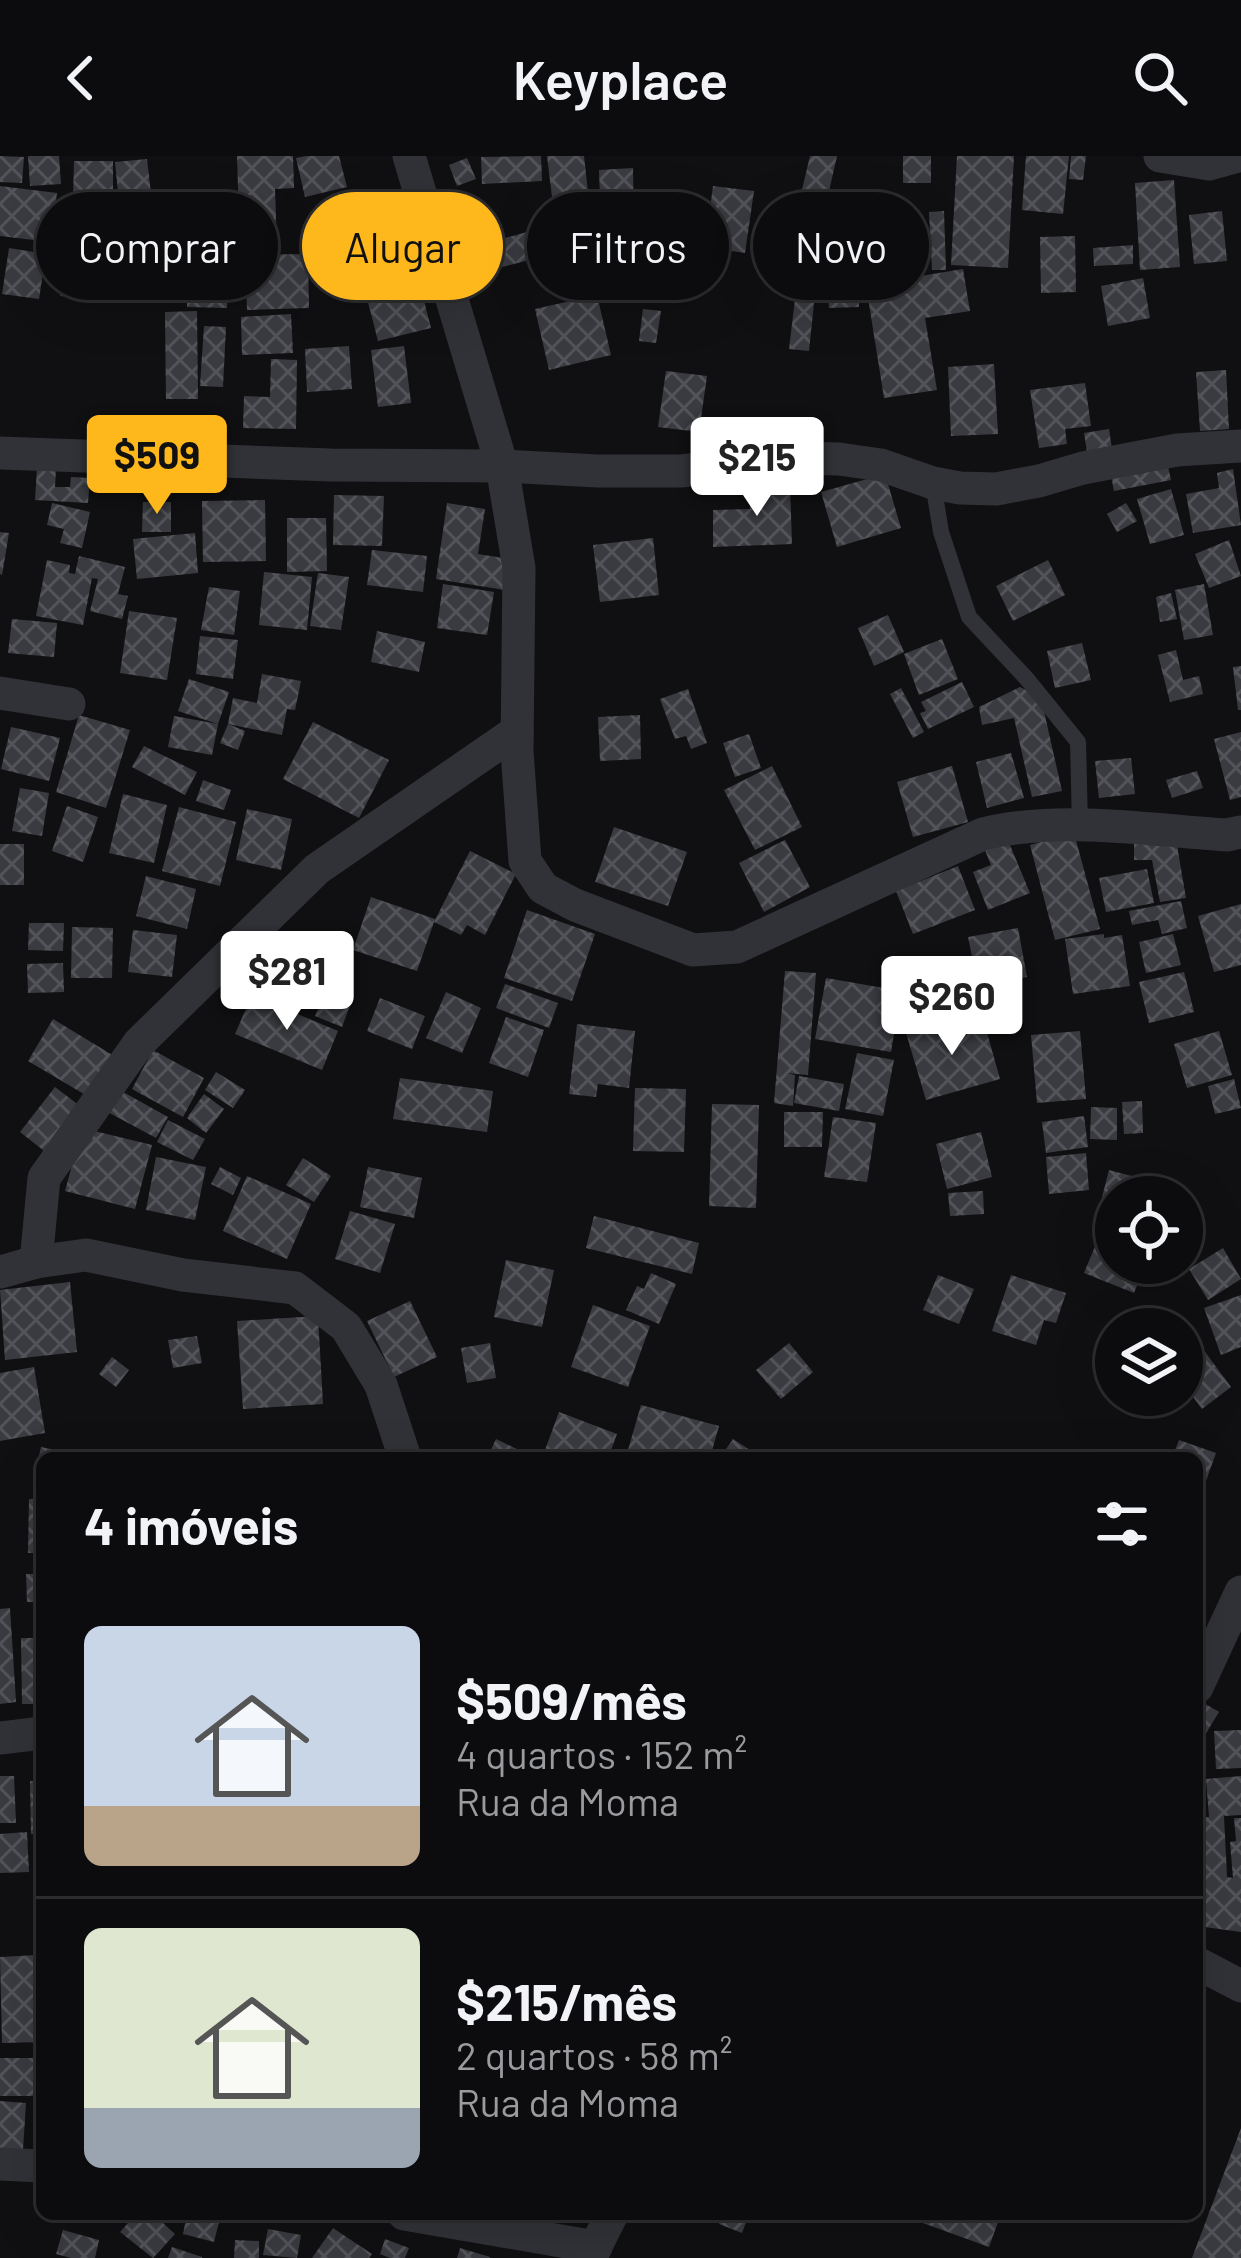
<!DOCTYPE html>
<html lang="pt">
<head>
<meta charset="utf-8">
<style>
	:root { --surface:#0c0c0e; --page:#151517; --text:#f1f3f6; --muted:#9a9b9e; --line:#2c2c2e; --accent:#ffb81c }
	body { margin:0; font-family:Barlow,sans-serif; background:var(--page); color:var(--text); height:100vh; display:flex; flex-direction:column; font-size:45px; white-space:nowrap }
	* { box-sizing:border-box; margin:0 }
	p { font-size:39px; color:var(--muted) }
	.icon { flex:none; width:66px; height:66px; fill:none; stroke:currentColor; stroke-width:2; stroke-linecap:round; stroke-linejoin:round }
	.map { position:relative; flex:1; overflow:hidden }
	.panel { position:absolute; left:36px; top:1296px; width:1167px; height:768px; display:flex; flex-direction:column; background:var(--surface); border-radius:18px; box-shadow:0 12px 48px #0002,0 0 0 3px var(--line) }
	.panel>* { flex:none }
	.hud { position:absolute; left:36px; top:36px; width:1170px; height:108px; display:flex; gap:24px }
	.fabs { position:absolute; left:1095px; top:1020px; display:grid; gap:24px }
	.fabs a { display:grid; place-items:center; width:108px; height:108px; border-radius:50%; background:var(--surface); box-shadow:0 12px 48px #0002,0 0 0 3px var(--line); font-size:60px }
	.price { position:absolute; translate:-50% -102px; padding:0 27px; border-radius:12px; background:#fff; color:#222; font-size:39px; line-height:78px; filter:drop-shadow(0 3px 6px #0008) }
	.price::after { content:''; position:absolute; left:50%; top:72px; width:36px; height:27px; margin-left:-18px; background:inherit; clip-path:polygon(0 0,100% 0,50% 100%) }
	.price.selected { background:var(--accent); color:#111 }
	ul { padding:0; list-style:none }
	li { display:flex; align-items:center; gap:36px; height:300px; padding:0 48px }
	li+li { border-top:3px solid var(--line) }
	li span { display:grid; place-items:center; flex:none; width:336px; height:240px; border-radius:18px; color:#555 }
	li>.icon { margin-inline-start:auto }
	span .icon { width:144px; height:144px; fill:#fffc; stroke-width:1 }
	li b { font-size:51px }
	h2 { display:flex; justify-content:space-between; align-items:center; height:144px; padding:0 48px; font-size:51px }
	.tag { padding:0 42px; border-radius:54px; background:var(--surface); box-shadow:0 12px 48px #0002,0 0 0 3px var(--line); font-size:42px; line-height:108px }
	.tag.selected { background:var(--accent); color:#111 }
	header { display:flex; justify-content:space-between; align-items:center; height:156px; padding:0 48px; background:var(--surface); font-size:54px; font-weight:600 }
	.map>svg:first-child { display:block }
</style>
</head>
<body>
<header><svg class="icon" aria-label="back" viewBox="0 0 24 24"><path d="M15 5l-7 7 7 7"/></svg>Keyplace<svg class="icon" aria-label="search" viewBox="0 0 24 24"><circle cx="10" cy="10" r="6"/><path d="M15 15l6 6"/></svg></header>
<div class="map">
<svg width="1241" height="2102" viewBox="0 0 1241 2102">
	<defs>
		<pattern id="building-cross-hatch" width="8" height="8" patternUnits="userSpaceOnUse" patternTransform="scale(3)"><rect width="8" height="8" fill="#3a3b40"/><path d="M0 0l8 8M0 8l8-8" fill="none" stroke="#535459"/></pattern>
	</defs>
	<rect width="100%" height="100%" fill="#101012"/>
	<g fill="url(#building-cross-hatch)">
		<polygon points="0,0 24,1 22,27 0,26"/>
		<polygon points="28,0 59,0 61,28 30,30"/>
		<polygon points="237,0 293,0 294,32 275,33 277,90 240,92"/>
		<polygon points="306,0 339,0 347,31 305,41 296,2"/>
		<polygon points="541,0 542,25 482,28 481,1"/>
		<polygon points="547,0 584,0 589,45 553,49"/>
		<polygon points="810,0 837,0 827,44 801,38"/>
		<rect x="903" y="0" width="28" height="27"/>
		<polygon points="957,0 1014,0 1008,112 951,109"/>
		<polygon points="1026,0 1069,0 1063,58 1022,54"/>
		<polygon points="1071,0 1086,0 1083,24 1069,23"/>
		<polygon points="467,2 476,23 457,30 449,9"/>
		<polygon points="147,3 154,63 121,66 115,6"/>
		<polygon points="74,5 113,5 113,43 73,42"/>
		<polygon points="633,12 634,70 601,71 599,14"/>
		<polygon points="1174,24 1180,111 1140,114 1135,27"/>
		<polygon points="0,30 57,37 51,86 0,80"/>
		<polygon points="713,30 754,35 745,97 705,91"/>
		<rect x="64" y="48" width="41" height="37"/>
		<polygon points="203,49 204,96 159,97 158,50"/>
		<polygon points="798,50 814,53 807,88 791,85"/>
		<polygon points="944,55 946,114 932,114 929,56"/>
		<polygon points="1222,55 1227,105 1194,108 1189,59"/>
		<polygon points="545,71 553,98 490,114 483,88"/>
		<polygon points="1075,80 1076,136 1041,137 1040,81"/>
		<rect x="557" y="86" width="47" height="23"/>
		<rect x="832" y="88" width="31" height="23"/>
		<polygon points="1133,89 1133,108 1094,110 1093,92"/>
		<polygon points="9,92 46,98 39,143 2,138"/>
		<polygon points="65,97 122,104 117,147 60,140"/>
		<polygon points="308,98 309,152 247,154 245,99"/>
		<polygon points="598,111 619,113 617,135 596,133"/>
		<polygon points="188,112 228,113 227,152 187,151"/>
		<polygon points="963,113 970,155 925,162 937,234 884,242 866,129"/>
		<polygon points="1143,122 1150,162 1108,170 1101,130"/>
		<polygon points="797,126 816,128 809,195 789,193"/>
		<polygon points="828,128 858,128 859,151 829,152"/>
		<polygon points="421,133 431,172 378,185 368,146"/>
		<polygon points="597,139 611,199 549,214 535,153"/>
		<polygon points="643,153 661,155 656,187 639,185"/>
		<polygon points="197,155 198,243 166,243 165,156"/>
		<polygon points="291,158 293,197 242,199 241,161"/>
		<polygon points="204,170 226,171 223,231 200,230"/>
		<polygon points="349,190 352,233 307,236 305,193"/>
		<polygon points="404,190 411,247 378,251 371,194"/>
		<polygon points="271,203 297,204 296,273 243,272 244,240 270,241"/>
		<polygon points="994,208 998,278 951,280 948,211"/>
		<polygon points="1226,214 1229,273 1200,275 1196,216"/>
		<polygon points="666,215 707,220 699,276 658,271"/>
		<polygon points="1085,227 1091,270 1065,273 1067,288 1039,292 1030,234"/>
		<polygon points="1109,273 1112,293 1087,296 1084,277"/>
		<polygon points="1166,302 1171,324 1114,335 1110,314"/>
		<polygon points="37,312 56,313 55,331 70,331 71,321 90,322 88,347 35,344"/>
		<polygon points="1233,313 1241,369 1193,377 1186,338 1219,332 1217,317"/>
		<polygon points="885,318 901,372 837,391 821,336"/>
		<polygon points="790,328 792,388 713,391 713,354 750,353 749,329"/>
		<polygon points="1171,333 1184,379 1150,388 1137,343"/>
		<polygon points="334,339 384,340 382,390 333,389"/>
		<polygon points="265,344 266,405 203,406 202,345"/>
		<polygon points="143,346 171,346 171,376 142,376"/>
		<polygon points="52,347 90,356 82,392 60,387 64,373 47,369"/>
		<polygon points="447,347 485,353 478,398 509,403 505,434 436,423"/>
		<polygon points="1126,347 1137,365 1117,376 1107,358"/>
		<polygon points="287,362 326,362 327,415 287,416"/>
		<polygon points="0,376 9,377 2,419 0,418"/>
		<polygon points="195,377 198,417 137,423 133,383"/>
		<polygon points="653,382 659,439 600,446 593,389"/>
		<polygon points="1229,384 1241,420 1209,432 1195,398"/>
		<polygon points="372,394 427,400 423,436 367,429"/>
		<polygon points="79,400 125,411 118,438 128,440 122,463 90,455 98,423 92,422 83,469 36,460 47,404 70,409 69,417 75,418"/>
		<polygon points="1048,404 1065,439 1013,465 996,430"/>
		<polygon points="264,416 312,421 307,474 259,469"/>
		<polygon points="318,417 349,421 341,474 310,470"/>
		<polygon points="443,428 494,436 487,479 437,472"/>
		<polygon points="1204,428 1213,479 1184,484 1175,434"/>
		<polygon points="209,431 240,435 234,479 201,474"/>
		<polygon points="1171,437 1177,463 1160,466 1156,441"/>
		<polygon points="129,455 177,462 167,524 120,517"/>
		<polygon points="888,459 904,496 874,510 858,472"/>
		<polygon points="12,463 57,467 54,501 8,497"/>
		<polygon points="377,475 425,486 419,516 371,506"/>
		<polygon points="200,480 238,484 233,523 196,518"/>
		<polygon points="942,483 958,523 919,539 904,498"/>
		<polygon points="1082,487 1091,524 1055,532 1047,495"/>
		<polygon points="1176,494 1183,524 1199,520 1203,538 1170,546 1158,499"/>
		<polygon points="1241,510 1241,554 1238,554 1233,511"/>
		<polygon points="262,518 301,525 295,554 287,553 282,579 228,568 245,575 238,594 220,587 228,568 233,542 257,547"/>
		<polygon points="189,523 229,536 218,568 178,555"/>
		<polygon points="962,526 974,551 928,573 920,557 926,555 921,546"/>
		<polygon points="1020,531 1041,542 1062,635 1032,641 1014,562 982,569 979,551"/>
		<polygon points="901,532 924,576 913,582 890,538"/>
		<polygon points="688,533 707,587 691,593 686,580 675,583 660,543"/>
		<polygon points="79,559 130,574 106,652 56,636"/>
		<polygon points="640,559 641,603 600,605 598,561"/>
		<polygon points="174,560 218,568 212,599 168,591"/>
		<polygon points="313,566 389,604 359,662 283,623"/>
		<polygon points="11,571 60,582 49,625 1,613"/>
		<polygon points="1241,576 1241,641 1230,644 1214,583"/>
		<polygon points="749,578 761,612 735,621 723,587"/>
		<polygon points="144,590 197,616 185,639 132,611"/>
		<polygon points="1011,597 1024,642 987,652 976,606"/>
		<polygon points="1131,602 1135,638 1099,642 1095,605"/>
		<polygon points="772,610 802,671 755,694 724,634"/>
		<polygon points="952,610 968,666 913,681 897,626"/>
		<polygon points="1197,615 1203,632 1172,642 1166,624"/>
		<polygon points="203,624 231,634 224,654 196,645"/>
		<polygon points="20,632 49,637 42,680 12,675"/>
		<polygon points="123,638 167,649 154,707 109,697"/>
		<polygon points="67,650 98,661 83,706 52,695"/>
		<polygon points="179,651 236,666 220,730 162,715"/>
		<polygon points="247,653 292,663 281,714 236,704"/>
		<polygon points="614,671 687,696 668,750 595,726"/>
		<polygon points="1074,677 1100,773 1055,784 1030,689"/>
		<polygon points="1134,678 1175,678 1186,742 1160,746 1152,704 1134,704"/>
		<polygon points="1007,682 1030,737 988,754 973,716 991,709 984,692"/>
		<polygon points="785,684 810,731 764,756 739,707"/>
		<rect x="0" y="688" width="24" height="41"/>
		<polygon points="470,695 516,718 485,779 467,769 461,779 434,766"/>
		<polygon points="958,710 975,754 913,778 896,735"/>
		<polygon points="1147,713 1154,747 1106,756 1099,722"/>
		<polygon points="146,720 196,733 187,773 136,760"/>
		<polygon points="371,741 435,763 417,815 353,794"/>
		<polygon points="1181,745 1187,772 1162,778 1158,764 1132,769 1129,755"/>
		<polygon points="1241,748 1241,809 1214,816 1198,760"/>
		<polygon points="527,754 595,778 572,845 504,822"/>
		<polygon points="29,767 64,767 63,795 28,794"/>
		<polygon points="72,771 113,772 112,822 71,822"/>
		<polygon points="1018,772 1027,821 978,830 968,781"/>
		<polygon points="133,774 177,779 172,821 128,816"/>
		<polygon points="1104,778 1104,782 1122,779 1130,830 1073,838 1065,783"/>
		<polygon points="1173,778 1181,809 1146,817 1139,786"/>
		<polygon points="63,807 64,836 28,837 27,808"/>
		<polygon points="785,815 816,817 808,919 786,917 795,919 793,950 774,947"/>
		<polygon points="1184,816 1194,856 1149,867 1139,826"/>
		<polygon points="826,822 901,835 891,896 815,883"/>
		<polygon points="505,828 558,847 549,872 496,852"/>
		<polygon points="325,835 352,844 342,871 315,860"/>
		<polygon points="446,836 481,852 462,897 426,882"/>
		<polygon points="252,839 338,875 322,914 235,878"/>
		<polygon points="380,842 425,860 412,893 367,875"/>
		<polygon points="506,861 544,874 528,921 489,907"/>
		<polygon points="53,863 114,900 89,941 28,905"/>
		<polygon points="952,864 955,874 984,866 1000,923 926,944 906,877"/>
		<polygon points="577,868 635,875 629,932 598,928 596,941 569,938"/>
		<polygon points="1080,875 1086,943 1037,947 1031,879"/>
		<polygon points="1219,875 1232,919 1187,932 1174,888"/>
		<polygon points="153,894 204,922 183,961 132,933"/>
		<polygon points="857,897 894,904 883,960 845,953"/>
		<polygon points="216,916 245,934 233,952 205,934"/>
		<polygon points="799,920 844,928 839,955 794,947"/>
		<polygon points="400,922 493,935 487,976 393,963"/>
		<polygon points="1234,923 1241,952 1215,958 1208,930"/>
		<polygon points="55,931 84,953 48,998 20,976"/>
		<polygon points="116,932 168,961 156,982 104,954"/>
		<polygon points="635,932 686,933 684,996 633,995"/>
		<polygon points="204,938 224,953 206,977 187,962"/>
		<polygon points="1142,945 1143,977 1124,978 1122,946"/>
		<polygon points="712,948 759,949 756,1052 709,1050"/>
		<polygon points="1091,951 1117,952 1117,984 1090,983"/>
		<polygon points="784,956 823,956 822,991 784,991"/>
		<polygon points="1084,960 1088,991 1046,997 1042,966"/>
		<polygon points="833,961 876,967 867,1026 824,1021"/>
		<polygon points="168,964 205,983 193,1004 157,986"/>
		<polygon points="82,972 152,989 135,1053 65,1035"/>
		<polygon points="981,976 992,1021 947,1033 936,988"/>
		<polygon points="1086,997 1089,1034 1049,1038 1046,1001"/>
		<polygon points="156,1001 206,1011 195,1064 146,1054"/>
		<polygon points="303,1002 331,1020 314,1046 286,1029"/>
		<polygon points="220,1011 241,1022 233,1039 211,1028"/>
		<polygon points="368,1011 422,1022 414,1062 360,1051"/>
		<polygon points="1109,1014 1162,1028 1158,1041 1116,1041 1116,1107 1146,1107 1134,1137 1084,1117 1111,1052 1100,1049"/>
		<polygon points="247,1020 311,1048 287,1103 223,1075"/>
		<polygon points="983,1035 984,1058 950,1060 948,1037"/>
		<polygon points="350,1055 395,1068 380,1117 335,1103"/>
		<polygon points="594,1060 699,1087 692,1118 586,1092"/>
		<polygon points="1223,1092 1241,1123 1208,1144 1189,1113"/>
		<polygon points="506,1104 554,1114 542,1171 494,1161"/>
		<polygon points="651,1117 676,1128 659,1168 626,1154 637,1130 644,1133"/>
		<polygon points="938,1119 974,1133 959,1168 923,1154"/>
		<polygon points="1011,1119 1066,1137 1056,1167 1044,1164 1036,1189 992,1175"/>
		<polygon points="70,1126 77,1196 5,1204 0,1134"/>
		<polygon points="1241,1139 1241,1191 1221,1199 1204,1152"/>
		<polygon points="410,1145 437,1201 394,1221 367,1165"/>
		<polygon points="593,1149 650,1170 628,1231 571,1211"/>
		<polygon points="318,1160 323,1248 243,1253 237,1165"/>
		<polygon points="1185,1169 1231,1231 1202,1253 1182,1226 1182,1171"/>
		<polygon points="197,1180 202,1207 173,1212 168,1184"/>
		<polygon points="490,1187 496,1222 467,1227 461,1192"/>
		<polygon points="789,1187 813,1216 781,1243 756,1214"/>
		<polygon points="112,1201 129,1214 116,1231 99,1218"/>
		<polygon points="34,1211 45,1277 0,1285 0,1217"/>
		<polygon points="641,1249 719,1270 710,1302 658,1302 628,1294"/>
		<polygon points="559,1256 617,1278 608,1302 542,1302"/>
		<polygon points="496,1283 525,1297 522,1302 487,1302"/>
		<polygon points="733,1283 759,1300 761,1296 770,1302 720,1302"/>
		<polygon points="1179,1284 1216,1297 1198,1347 1197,1302 1172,1302"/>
		<polygon points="41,1291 83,1300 83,1302 42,1302 42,1324 34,1322"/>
		<polygon points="29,1343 42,1343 42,1397 28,1397"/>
		<polygon points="26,1418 42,1418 42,1446 27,1446"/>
		<polygon points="10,1452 16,1546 0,1548 0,1453"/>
		<polygon points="21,1482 42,1482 42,1548 22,1548"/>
		<polygon points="1197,1543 1219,1556 1203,1582 1197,1578"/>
		<polygon points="1241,1574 1241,1612 1216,1613 1214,1575"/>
		<polygon points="0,1620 14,1620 16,1667 0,1667"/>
		<polygon points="1241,1620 1241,1659 1224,1660 1227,1721 1233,1722 1230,1686 1236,1685 1234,1662 1241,1662 1241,1776 1197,1770 1197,1662 1209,1661 1206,1623"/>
		<polygon points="30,1625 42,1625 42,1678 31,1678"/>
		<polygon points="27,1676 29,1716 0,1717 0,1678"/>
		<polygon points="37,1799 42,1886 2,1887 0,1801"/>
		<rect x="0" y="1902" width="39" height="38"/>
		<polygon points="0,1945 26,1947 23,1994 0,1993"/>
		<polygon points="1241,1972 1241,2102 1192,2102"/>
		<polygon points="136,2058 153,2058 175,2078 153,2102 120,2076"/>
		<polygon points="187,2058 221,2058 214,2086 183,2078"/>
		<polygon points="723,2058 749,2058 742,2077 719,2068"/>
		<polygon points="898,2058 1001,2058 989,2091"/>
		<polygon points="333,2072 372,2098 369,2102 312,2102"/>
		<polygon points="268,2073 301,2079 297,2102 263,2099"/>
		<polygon points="63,2074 99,2084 95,2102 71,2102 56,2098"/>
		<polygon points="385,2083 409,2092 405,2102 390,2102 380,2098"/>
		<polygon points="235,2084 259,2085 259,2102 234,2102"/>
		<polygon points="172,2091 202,2101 202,2102 168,2102"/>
		<polygon points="460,2092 490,2101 489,2102 457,2102"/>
	</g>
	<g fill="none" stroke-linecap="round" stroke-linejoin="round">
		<polyline stroke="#313237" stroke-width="16" points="933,327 941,376 969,461 1027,523 1078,586 1080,670"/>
		<g stroke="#313237" stroke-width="33">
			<path d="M409,0L502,310L519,412L517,595L525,705L543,732L575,749L693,794L737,791L983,678C1059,659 1149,674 1227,679L1241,676"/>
			<polyline points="1160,0 1209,8 1238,0"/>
			<polyline points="0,297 331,309 502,310 598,315 681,315 800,302 839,303 881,309 933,327 960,332 996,333 1039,325 1083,312 1177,294 1241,290"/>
			<polyline points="0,537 69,548"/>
			<polyline points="36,1106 44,1022 139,887 317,713 517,575"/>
			<polyline points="0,1116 36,1106 86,1099 183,1119 295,1132 346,1171 381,1229 405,1302"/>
			<polyline points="1197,1531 1241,1436"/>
			<polyline points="0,1582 42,1577"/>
			<polyline points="1197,1807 1241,1830"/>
			<polyline points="0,2008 42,2010"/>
			<polyline points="404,2058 596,2091"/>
			<polyline points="590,2102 612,2058"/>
		</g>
	</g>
</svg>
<div class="fabs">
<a><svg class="icon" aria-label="locate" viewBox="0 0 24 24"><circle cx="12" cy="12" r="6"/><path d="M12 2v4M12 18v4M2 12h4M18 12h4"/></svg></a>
<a><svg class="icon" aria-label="layers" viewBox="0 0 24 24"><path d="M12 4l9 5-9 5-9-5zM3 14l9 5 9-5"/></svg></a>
</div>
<b class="price selected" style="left:157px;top:361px">$509</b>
<b class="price" style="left:757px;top:363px">$215</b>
<b class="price" style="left:287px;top:877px">$281</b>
<b class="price" style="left:952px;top:902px">$260</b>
<div class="hud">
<a class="tag">Comprar</a>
<a class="tag selected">Alugar</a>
<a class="tag">Filtros</a>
<a class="tag">Novo</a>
</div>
<section class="panel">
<h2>4 imóveis<svg class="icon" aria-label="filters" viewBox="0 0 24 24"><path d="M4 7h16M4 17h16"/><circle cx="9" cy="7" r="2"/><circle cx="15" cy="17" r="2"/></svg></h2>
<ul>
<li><span style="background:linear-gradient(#c9d6e8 75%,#b9a48a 0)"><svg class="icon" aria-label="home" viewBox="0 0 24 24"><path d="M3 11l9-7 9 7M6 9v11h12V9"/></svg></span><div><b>$509/mês</b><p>4 quartos · 152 m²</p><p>Rua da Moma</p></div></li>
<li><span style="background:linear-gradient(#dfe7d0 75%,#9aa5b1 0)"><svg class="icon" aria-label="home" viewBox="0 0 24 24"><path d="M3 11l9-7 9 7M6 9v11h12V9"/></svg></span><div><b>$215/mês</b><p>2 quartos · 58 m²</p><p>Rua da Moma</p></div></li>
</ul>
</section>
</div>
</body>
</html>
